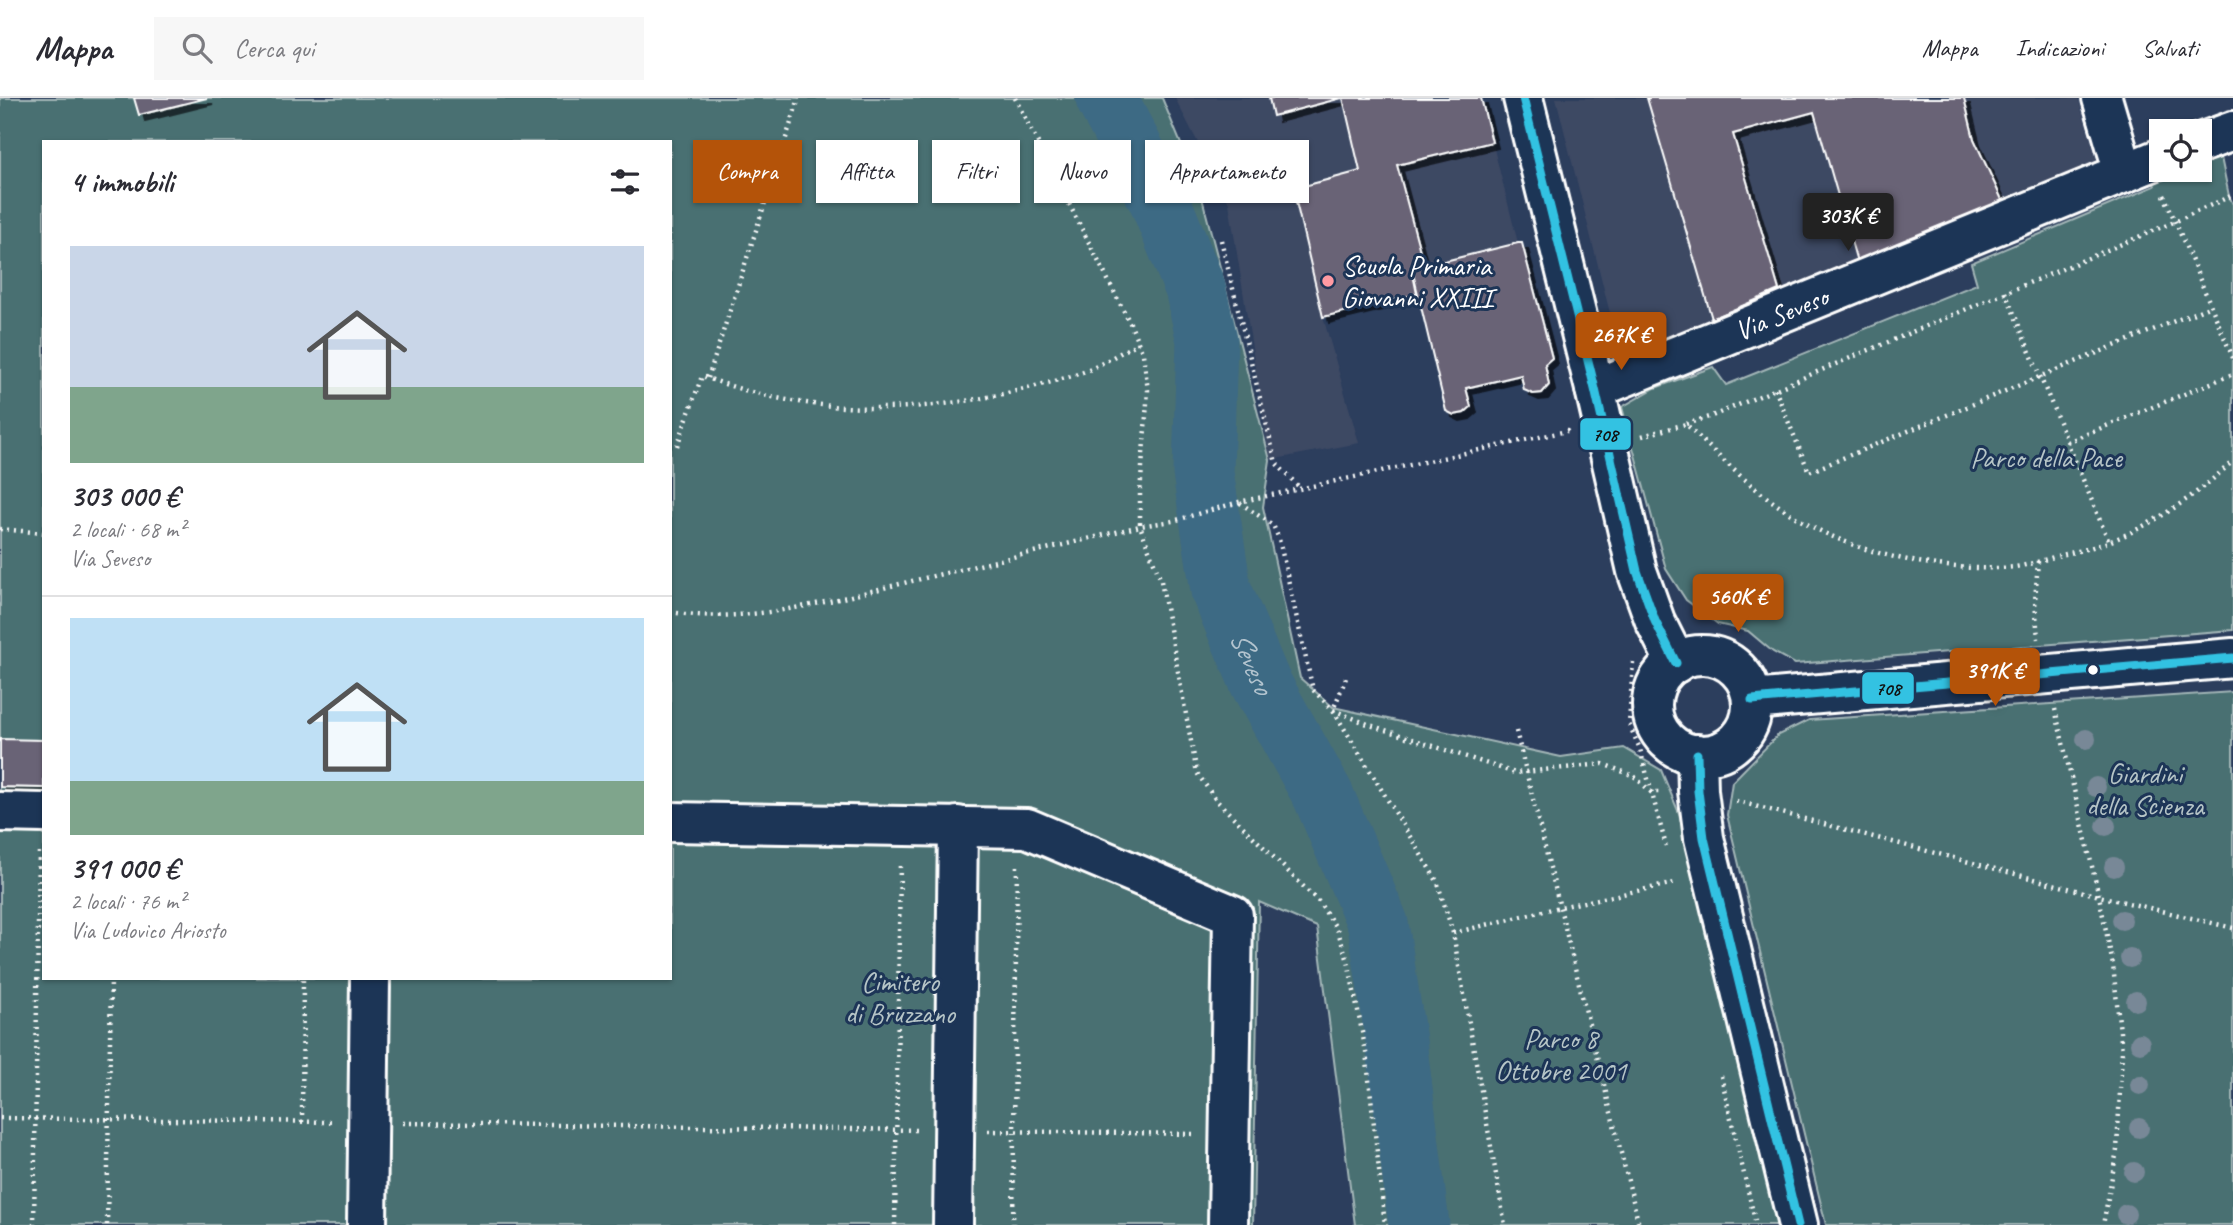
<!DOCTYPE html>
<html lang="it">
<head>
<meta charset="utf-8">
<style>
	:root { --surface:#fff; --page:#f7f7f7; --text:#2b2b33; --muted:#7c7c81; --line:#e1e1e2; --accent:#b45309 }
	body { margin:0; font-family:Caveat,sans-serif; background:var(--page); color:var(--text); height:100vh; display:flex; flex-direction:column; font-size:26px; white-space:nowrap }
	* { box-sizing:border-box; margin:0 }
	p { font-size:23px; color:var(--muted) }
	.icon { flex:none; width:38px; height:38px; fill:none; stroke:currentColor; stroke-width:2; stroke-linecap:round; stroke-linejoin:round }
	.map { position:relative; flex:1; overflow:hidden }
	.panel { position:absolute; left:42px; top:42px; width:630px; height:840px; display:flex; flex-direction:column; background:var(--surface); border-radius:0px; box-shadow:0 2px 5px #0004 }
	.panel>* { flex:none }
	.guide { position:absolute; left:693px; top:42px; width:665px; height:63px; display:flex; gap:14px }
	.tools { position:absolute; left:2149px; top:21px; display:grid; gap:14px }
	.tools a { display:grid; place-items:center; width:63px; height:63px; border-radius:0px; background:var(--surface); box-shadow:0 2px 5px #0004; font-size:35px }
	.price { position:absolute; translate:-50% -60px; padding:0 16px; border-radius:7px; background:var(--accent); color:#fff; font-size:23px; line-height:46px; filter:drop-shadow(0 2px 4px #0008) }
	.price::after { content:''; position:absolute; left:50%; top:42px; width:21px; height:16px; margin-left:-10px; background:inherit; clip-path:polygon(0 0,100% 0,50% 100%) }
	.price.active { background:#222; color:#fff }
	ul { padding:0; list-style:none }
	li { display:grid; align-content:center; gap:14px; height:371px; padding:0 28px }
	li+li { border-top:2px solid var(--line) }
	li span { display:grid; place-items:center; height:217px; border-radius:0px; color:#555 }
	li>.icon { margin-inline-start:auto }
	span .icon { width:126px; height:126px; fill:#fffc; stroke-width:1 }
	li b { font-size:30px }
	h2 { display:flex; justify-content:space-between; align-items:center; height:84px; padding:0 28px; font-size:30px }
	.tag { padding:0 24px; border-radius:0px; background:var(--surface); box-shadow:0 2px 5px #0004; font-size:24px; line-height:63px }
	.tag.active { background:var(--accent); color:#fff }
	header { display:flex; align-items:center; gap:42px; box-sizing:border-box; height:98px; padding:0 35px; background:var(--surface); border-bottom:2px solid var(--line) }
	header strong { font-size:33px }
	nav { display:flex; gap:38px; margin-inline-start:auto; font-size:24px }
	.search { width:490px; height:63px; background:var(--page); display:flex; align-items:center; gap:18px; box-sizing:border-box; padding:0 24px; border-radius:0px; color:var(--muted); font-size:26px }
	.map>svg:first-child { display:block }
</style>
</head>
<body>
<header>
<strong>Mappa</strong>
<div class="search"><svg class="icon" aria-label="search" viewBox="0 0 24 24"><circle cx="10" cy="10" r="6"/><path d="M15 15l6 6"/></svg>Cerca qui</div>
<nav><a>Mappa</a><a>Indicazioni</a><a>Salvati</a></nav>
</header>
<div class="map">
<svg width="2233" height="1127" viewBox="0 0 2233 1127">
	<defs>
		<filter id="shadow"><feDropShadow dx="6" dy="6" stdDeviation="0" flood-color="#0009"/></filter>
	</defs>
	<rect width="100%" height="100%" fill="#2c3e5d"/>
	<filter id="ink" filterUnits="userSpaceOnUse"><feTurbulence type="fractalNoise" baseFrequency=".0143" numOctaves="2"/><feDisplacementMap in="SourceGraphic" scale="14" xChannelSelector="R" yChannelSelector="G"/><feConvolveMatrix kernelMatrix="1 2 1 2 8 2 1 2 1" color-interpolation-filters="sRGB"/></filter>
	<g filter="url(#ink)">
		<g fill="#3e4964">
			<polygon points="1175,0 1481,0 1518,145 1412,171 1417,196 1323,219 1359,345 1270,362 1229,105"/>
			<polygon points="1556,0 2078,0 2097,63 1652,246 1614,231"/>
		</g>
		<g fill="#496f72" stroke="#a4b7b8" stroke-width="2" fill-rule="evenodd">
			<path d="M0,0H1162L1200,92L1270,362L1263,409L1300,580L1333,609L1561,659L1624,650L1661,672L1679,715L1778,1127H1355L1317,829L1259,804L1253,1127H0ZM44,44H670V880H44Z"/>
			<polygon points="2218,45 2229,98 2233,106 2233,532 1795,566 1773,554 1748,533 1718,526 1686,502 1666,471 1622,309 1655,290 1713,269 1726,287 1977,186 1971,165 2155,88 2149,73 2200,72 2200,53"/>
			<polygon points="2233,594 2233,1127 1826,1127 1727,717 1732,684 1778,637 1809,622"/>
		</g>
		<g fill="none" stroke-linecap="round" stroke-linejoin="round">
			<path stroke="#3e6a84" stroke-width="61" id="s1" d="M1106,0L1159,101L1195,190L1207,242L1203,374L1221,492L1260,584L1323,697L1378,826L1396,943L1419,1127"/>
		</g>
		<g fill="#696476" stroke="#fff" stroke-width="2" filter="url(#shadow)">
			<polygon points="134,0 207,0 139,17"/>
			<polygon points="1269,0 1342,0 1273,18"/>
			<polygon points="1343,0 1481,0 1492,44 1397,67 1424,168 1412,171 1417,196 1323,219 1293,91 1360,73"/>
			<polygon points="1647,0 1964,0 1974,41 2003,104 1857,164 1814,14 1733,36 1779,192 1712,221"/>
			<polygon points="1518,145 1522,145 1552,260 1545,266 1549,287 1542,295 1533,296 1524,292 1521,277 1466,290 1471,309 1464,315 1454,317 1446,313 1412,171"/>
			<polygon points="0,641 44,642 44,690 0,689"/>
		</g>
		<g fill="none" stroke-linecap="round" stroke-linejoin="round">
			<g stroke="#fff" stroke-width="44">
				<g id="minor">
					<polyline points="1523,0 1595,291 1637,473 1655,523 1676,565"/>
					<polyline points="2102,0 2124,75"/>
					<polyline points="2200,45 2233,33"/>
					<path id="s2" d="M1595,291L2161,60"/>
					<circle cx="1702" cy="607" r="50"/>
					<polyline points="1752,602 2233,560"/>
					<polyline points="1697,656 1698,693 1704,740 1798,1127"/>
					<polyline points="0,714 44,715"/>
					<polyline points="670,724 1027,730 1233,817 1228,1127"/>
					<polyline points="367,1127 370,880"/>
					<polyline points="953,1127 958,728"/>
				</g>
			</g>
			<g stroke="#fff" stroke-width="4.5" stroke-dasharray="2 5" stroke-linecap="butt">
				<polyline points="1015,0 1130,225 1143,256 1148,292 1140,395 1140,428 1161,483 1197,675 1216,702 1318,803 1337,831 1348,863 1366,954 1385,1127"/>
				<polyline points="2164,97 2233,260"/>
				<polyline points="1221,142 1276,365 1300,390"/>
				<polyline points="2005,194 2109,444"/>
				<polyline points="708,280 799,0"/>
				<polyline points="1775,291 1809,374 2211,208"/>
				<polyline points="1686,326 1712,318 2174,124 2233,97"/>
				<path d="M1642,338L1686,326C1724,364 1761,400 1809,427C1867,459 1949,475 2015,469C2029,467 2043,462 2057,458C2074,454 2092,450 2108,444C2154,427 2198,396 2233,363"/>
				<polyline points="2067,344 2233,276"/>
				<path d="M677,348L702,278C806,318 913,318 1020,292C1043,286 1070,280 1091,271C1107,263 1123,253 1138,245"/>
				<polyline points="1240,405 1273,427 1279,441 1313,592 1333,612 1370,627 1515,675 1603,666 1634,678 1651,694 1662,694"/>
				<polyline points="0,431 44,435"/>
				<polyline points="2038,463 2035,503 2038,541"/>
				<path d="M670,514C751,527 833,502 912,483C988,465 1064,447 1140,428L1173,423L1239,404L1567,333L1568,334"/>
				<polyline points="1633,564 1629,626 1640,651 1666,748"/>
				<polyline points="1346,580 1333,612 1437,783 1453,835 1505,1127"/>
				<polyline points="2055,611 2099,798 2113,867 2122,953 2117,1052 2103,1127"/>
				<polyline points="1516,633 1639,1127"/>
				<polyline points="1736,703 2099,798 2233,830"/>
				<polyline points="1453,835 1560,809 1675,785"/>
				<polyline points="1721,978 1756,1127"/>
				<polyline points="0,1020 332,1024"/>
				<polyline points="302,1024 303,880"/>
				<polyline points="403,1025 920,1032"/>
				<polyline points="988,1033 1193,1036"/>
				<polyline points="34,1127 39,751"/>
				<polyline points="107,1127 111,880"/>
				<polyline points="895,1127 900,763"/>
				<polyline points="1013,1127 1017,764"/>
			</g>
			<use href="#minor" stroke="#1d3557" stroke-width="38"/>
			<g stroke="#1d3557" stroke-width="14">
				<g id="bus-1">
					<polyline points="1523,0 1595,291 1637,473 1655,523 1676,565"/>
					<polyline points="1752,602 2233,560"/>
					<polyline points="1697,656 1698,693 1704,740 1798,1127"/>
				</g>
			</g>
			<use href="#bus-1" stroke="#33c2e2" stroke-width="9"/>
		</g>
		<g fill="#788897">
			<circle cx="2086" cy="641" r="10"/>
			<circle cx="2096" cy="689" r="10"/>
			<circle cx="2106" cy="728" r="10"/>
			<circle cx="2114" cy="769" r="10"/>
			<circle cx="2122" cy="822" r="10"/>
			<circle cx="2130" cy="860" r="10"/>
			<circle cx="2136" cy="903" r="10"/>
			<circle cx="2140" cy="945" r="10"/>
			<circle cx="2140" cy="987" r="10"/>
			<circle cx="2139" cy="1030" r="10"/>
			<circle cx="2134" cy="1074" r="10"/>
			<circle cx="2126" cy="1116" r="10"/>
		</g>
	</g>
	<circle fill="#ff9aa2" stroke="#1d3557" stroke-width="2.5" cx="1328" cy="183" r="7"/>
	<circle fill="#fff" stroke="#1d3557" stroke-width="2.5" cx="2093" cy="572" r="6"/>
	<g text-anchor="middle" stroke-width="6" stroke-linejoin="round" paint-order="stroke">
		<g font-size="28" fill="#fff" stroke="#1d3557" text-anchor="start">
			<text x="1342" y="177">Scuola Primaria<tspan x="1342" dy="32">Giovanni XXIII</tspan></text>
		</g>
		<g font-size="28" fill="#fff" stroke="#1d3557">
			<text dy="10" stroke="none"><textPath href="#s2" startOffset="201">Via Seveso</textPath></text>
		</g>
		<g font-size="28" fill="#b6c5c7" stroke="#1d3557">
			<text x="2046" y="369">Parco della Pace</text>
			<text x="2145" y="685">Giardini<tspan x="2145" dy="32">della Scienza</tspan></text>
			<text x="900" y="893">Cimitero<tspan x="900" dy="32">di Bruzzano</tspan></text>
			<text x="1561" y="950">Parco 8<tspan x="1561" dy="32">Ottobre 2001</tspan></text>
		</g>
		<g font-size="30" font-style="italic" fill="#b2c3ce" stroke="#1d3557">
			<text dy="10" stroke="none"><textPath href="#s1" startOffset="593">Seveso</textPath></text>
		</g>
	</g>
	<g stroke="#1d3557" stroke-width="2.5">
		<rect x="1579" y="319" width="53" height="34" rx="7" fill="#33c2e2"/>
		<rect x="1861" y="573" width="54" height="34" rx="7" fill="#33c2e2"/>
	</g>
	<g font-size="19" text-anchor="middle" font-weight="bold" fill="#111">
		<text x="1605" y="343">708</text>
		<text x="1888" y="597">708</text>
	</g>
</svg>
<div class="tools">
<a><svg class="icon" aria-label="locate" viewBox="0 0 24 24"><circle cx="12" cy="12" r="6"/><path d="M12 2v4M12 18v4M2 12h4M18 12h4"/></svg></a>
</div>
<b class="price active" style="left:1848px;top:155px">303K €</b>
<b class="price" style="left:1621px;top:274px">267K €</b>
<b class="price" style="left:1738px;top:536px">560K €</b>
<b class="price" style="left:1995px;top:610px">391K €</b>
<div class="guide">
<a class="tag active">Compra</a>
<a class="tag">Affitta</a>
<a class="tag">Filtri</a>
<a class="tag">Nuovo</a>
<a class="tag">Appartamento</a>
</div>
<section class="panel">
<h2>4 immobili<svg class="icon" aria-label="filters" viewBox="0 0 24 24"><path d="M4 7h16M4 17h16"/><circle cx="9" cy="7" r="2"/><circle cx="15" cy="17" r="2"/></svg></h2>
<ul>
<li><span style="background:linear-gradient(#c9d6e8 65%,#7fa58c 0)"><svg class="icon" aria-label="home" viewBox="0 0 24 24"><path d="M3 11l9-7 9 7M6 9v11h12V9"/></svg></span><div><b>303 000 €</b><p>2 locali · 68 m²</p><p>Via Seveso</p></div></li>
<li><span style="background:linear-gradient(#bfe0f5 75%,#7fa58c 0)"><svg class="icon" aria-label="home" viewBox="0 0 24 24"><path d="M3 11l9-7 9 7M6 9v11h12V9"/></svg></span><div><b>391 000 €</b><p>2 locali · 76 m²</p><p>Via Ludovico Ariosto</p></div></li>
</ul>
</section>
</div>
</body>
</html>
